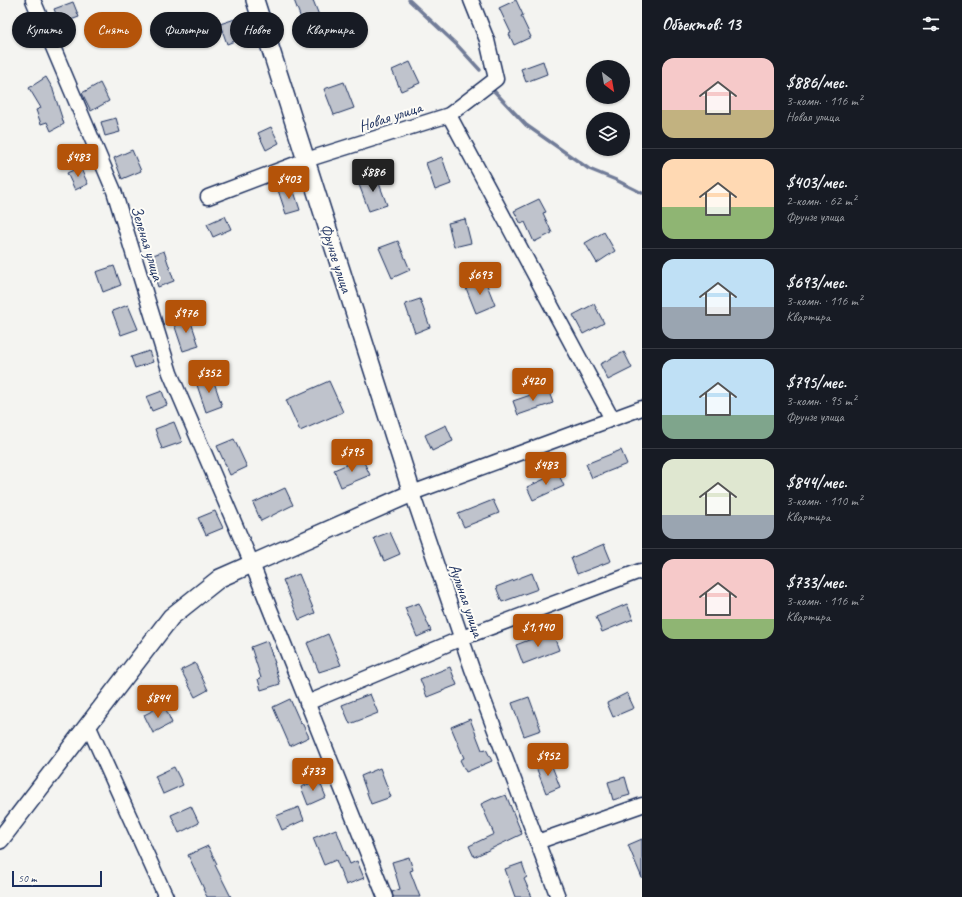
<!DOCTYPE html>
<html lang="ru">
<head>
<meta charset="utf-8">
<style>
	:root { --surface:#171b24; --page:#20242c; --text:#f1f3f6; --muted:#9ea1a6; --line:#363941; --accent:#b45309 }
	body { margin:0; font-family:Caveat,sans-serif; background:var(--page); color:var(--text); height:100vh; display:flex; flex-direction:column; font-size:15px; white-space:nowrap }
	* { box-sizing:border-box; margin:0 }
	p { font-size:13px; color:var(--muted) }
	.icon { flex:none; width:22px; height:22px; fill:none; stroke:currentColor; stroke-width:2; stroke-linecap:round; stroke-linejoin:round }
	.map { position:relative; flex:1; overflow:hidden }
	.drawer { display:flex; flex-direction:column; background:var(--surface); width:320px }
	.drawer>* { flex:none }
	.banner { position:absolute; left:12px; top:12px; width:380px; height:36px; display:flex; gap:8px }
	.needle { width:26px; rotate:149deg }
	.controls { position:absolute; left:586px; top:60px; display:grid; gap:8px }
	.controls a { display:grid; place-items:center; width:44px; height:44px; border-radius:50%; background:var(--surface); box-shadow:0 1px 3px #0004; font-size:20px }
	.scale { position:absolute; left:12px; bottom:10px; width:90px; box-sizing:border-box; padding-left:4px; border:2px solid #1b2f5e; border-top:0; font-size:11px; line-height:14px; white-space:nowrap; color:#1b2f5e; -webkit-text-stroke:3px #fdfcf7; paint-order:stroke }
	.price { position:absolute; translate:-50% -34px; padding:0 9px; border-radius:4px; background:var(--accent); color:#fff; font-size:13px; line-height:26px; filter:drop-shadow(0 1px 2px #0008) }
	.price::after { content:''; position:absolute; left:50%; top:24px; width:12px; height:9px; margin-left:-6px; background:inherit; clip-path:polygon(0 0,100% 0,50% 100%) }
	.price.on { background:#222; color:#fff }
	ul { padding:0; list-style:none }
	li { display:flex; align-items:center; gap:12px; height:100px; padding:0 20px }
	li+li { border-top:1px solid var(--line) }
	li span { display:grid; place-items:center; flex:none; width:112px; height:80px; border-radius:12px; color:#555 }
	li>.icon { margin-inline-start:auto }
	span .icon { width:48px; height:48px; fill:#fffc; stroke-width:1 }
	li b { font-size:17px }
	h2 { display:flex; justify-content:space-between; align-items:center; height:48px; padding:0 20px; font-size:17px }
	.tag { padding:0 14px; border-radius:18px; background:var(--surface); box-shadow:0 1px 3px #0004; font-size:14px; line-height:36px }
	.tag.on { background:var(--accent); color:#fff }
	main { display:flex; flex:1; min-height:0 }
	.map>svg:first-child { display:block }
</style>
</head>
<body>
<main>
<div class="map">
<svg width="642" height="897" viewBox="0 0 642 897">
	<rect width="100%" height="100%" fill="#f4f4f1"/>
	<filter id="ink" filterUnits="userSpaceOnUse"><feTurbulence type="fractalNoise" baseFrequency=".025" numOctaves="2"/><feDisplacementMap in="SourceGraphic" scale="8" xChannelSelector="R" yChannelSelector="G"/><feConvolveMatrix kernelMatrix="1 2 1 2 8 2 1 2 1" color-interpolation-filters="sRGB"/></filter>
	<g filter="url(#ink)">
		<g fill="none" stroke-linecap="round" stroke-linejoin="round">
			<g stroke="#717c98" stroke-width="3.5">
				<polyline points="409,0 457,45 480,70"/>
				<polyline points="494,91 526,125 589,169 616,180 642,193"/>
			</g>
		</g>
		<g fill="#bfc3cc" stroke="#1b2f5e">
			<polygon points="294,0 313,0 322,23 305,29"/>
			<polygon points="516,0 523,15 521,16 531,37 514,45 509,34 511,33 499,8"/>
			<polygon points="73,2 79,17 60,24 54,9"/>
			<polygon points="238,18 245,37 227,44 220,24"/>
			<polygon points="543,61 547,74 526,82 521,69"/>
			<polygon points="410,62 420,83 401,91 392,70"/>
			<polygon points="46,77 53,89 53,90 64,124 51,131 47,122 41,124 36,110 41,108 29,88"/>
			<polygon points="344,82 354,108 334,115 324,89"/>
			<polygon points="100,83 109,101 91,111 82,93"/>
			<polygon points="116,118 120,132 105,136 101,122"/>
			<polygon points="271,127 279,143 266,150 258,133"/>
			<polygon points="132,150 141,171 122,179 114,158"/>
			<polygon points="442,157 451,184 435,190 426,163"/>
			<polygon points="80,167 88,184 75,190 67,173"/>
			<polygon points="376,175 387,205 369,211 358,182"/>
			<polygon points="292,185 300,210 286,214 278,190"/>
			<polygon points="539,199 546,212 543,213 552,233 534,242 525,222 521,224 514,211"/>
			<polygon points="225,216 231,229 213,237 207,224"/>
			<polygon points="465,219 471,243 454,247 448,223"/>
			<polygon points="604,232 615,251 597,263 585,243"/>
			<polygon points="398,241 410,270 392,278 379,248"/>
			<polygon points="164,251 174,281 158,287 148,257"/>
			<polygon points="114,266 121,285 103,292 96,272"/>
			<polygon points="485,280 495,305 476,313 466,288"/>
			<polygon points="420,299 430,327 415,333 405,304"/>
			<polygon points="594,304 604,323 583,334 573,315"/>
			<polygon points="128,305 138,329 121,335 112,311"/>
			<polygon points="189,316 199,346 183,351 173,321"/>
			<polygon points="149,351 153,362 135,368 131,357"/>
			<polygon points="624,352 632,368 608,380 600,364"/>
			<polygon points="212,376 222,406 206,412 196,382"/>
			<polygon points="329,381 343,412 300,431 286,400"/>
			<polygon points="548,389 553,403 518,415 513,401"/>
			<polygon points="162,391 167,405 152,411 146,397"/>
			<polygon points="174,422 182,442 162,449 155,429"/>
			<polygon points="446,425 453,441 432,451 425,435"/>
			<polygon points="234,439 247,467 230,475 217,446"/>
			<polygon points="621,450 627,464 592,478 586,464"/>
			<polygon points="362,458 370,475 341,487 334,470"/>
			<polygon points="558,473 564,486 533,500 527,487"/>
			<polygon points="285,488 293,505 261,521 253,503"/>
			<polygon points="493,500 499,513 464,527 458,514"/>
			<polygon points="215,511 223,528 206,535 198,518"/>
			<polygon points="390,532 400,554 384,561 374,538"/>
			<polygon points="604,544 611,561 577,574 571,558"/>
			<polygon points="532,573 538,589 502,602 496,587"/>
			<polygon points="299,574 315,613 299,620 283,580"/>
			<polygon points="419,603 431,631 417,637 405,608"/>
			<polygon points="627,604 633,619 602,632 596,617"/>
			<polygon points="552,631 559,650 523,664 516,645"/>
			<polygon points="328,634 341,665 319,672 307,643"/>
			<polygon points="267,641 275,663 274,663 280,684 261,690 258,679 261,678 251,647"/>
			<polygon points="195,663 208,690 195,697 181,670"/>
			<polygon points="450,667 457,685 427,697 420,679"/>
			<polygon points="627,693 634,708 613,717 607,703"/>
			<polygon points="370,694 378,713 350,724 342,705"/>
			<polygon points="529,697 541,730 524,736 512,703"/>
			<polygon points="290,699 301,724 302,723 309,737 290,746 273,707"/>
			<polygon points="164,705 172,723 153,733 144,715"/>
			<polygon points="470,719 482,750 486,749 492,761 466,772 460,760 464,758 451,727"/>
			<polygon points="550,761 560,787 546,793 536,767"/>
			<polygon points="174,767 183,785 163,794 155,776"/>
			<polygon points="380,768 391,797 371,804 361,776"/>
			<polygon points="625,777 630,795 613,800 608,782"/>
			<polygon points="319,780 326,797 308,805 301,787"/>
			<polygon points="506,795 522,834 474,857 469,846 494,834 481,804 494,798 495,799"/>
			<polygon points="191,806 199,823 179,833 171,815"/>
			<polygon points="299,807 304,820 282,830 276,816"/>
			<polygon points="336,829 350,864 357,861 364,878 346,885 336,860 324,865 313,838"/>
			<polygon points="642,839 642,878 628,845"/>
			<polygon points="208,846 217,864 215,865 231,897 207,897 203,889 204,889 188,855"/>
			<polygon points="409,857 413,870 410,871 420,897 393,897 392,892 400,889 392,862"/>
			<polygon points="522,863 527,877 524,879 532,897 515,897 505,869"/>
		</g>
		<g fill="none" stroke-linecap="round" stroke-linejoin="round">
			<g stroke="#1b2f5e" stroke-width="17">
				<g id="minor">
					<polyline points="33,0 114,191 170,373 252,564 385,897"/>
					<polyline points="449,115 612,419"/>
					<polyline points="208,197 306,160 449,115 496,79 487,40 471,0"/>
					<polyline points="307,703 462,638 640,571 642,573"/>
					<polyline points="88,725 166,897"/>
					<polyline points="537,842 642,805"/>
					<polyline points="558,897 472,669 412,493 642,408"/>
				</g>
			</g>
			<g stroke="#1b2f5e" stroke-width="20">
				<polyline id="tertiary" points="0,840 171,617 220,578 412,493 255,0"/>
			</g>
			<use href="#minor" stroke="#fdfcf7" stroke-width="14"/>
			<use href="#tertiary" stroke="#fdfcf7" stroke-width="17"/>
		</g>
	</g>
	<g text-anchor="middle" stroke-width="4" stroke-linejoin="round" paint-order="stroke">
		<g font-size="16" fill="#1b2f5e" stroke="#fdfcf7">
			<text transform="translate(390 116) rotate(-18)" y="6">Новая улица</text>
			<text transform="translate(148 243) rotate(73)" y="6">Зеленая улица</text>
			<text transform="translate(337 258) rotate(72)" y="6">Фрунзе улица</text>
			<text transform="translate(467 600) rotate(71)" y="6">Аульная улица</text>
		</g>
	</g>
</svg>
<div class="controls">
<a><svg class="needle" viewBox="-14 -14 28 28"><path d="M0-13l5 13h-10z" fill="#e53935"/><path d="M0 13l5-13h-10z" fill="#9ea1a6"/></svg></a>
<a><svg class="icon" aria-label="layers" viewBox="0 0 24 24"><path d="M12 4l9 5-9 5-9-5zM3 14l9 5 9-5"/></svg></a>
</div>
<div class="scale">50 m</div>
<b class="price" style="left:78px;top:178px">$483</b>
<b class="price on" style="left:373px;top:193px">$886</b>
<b class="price" style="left:289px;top:200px">$403</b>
<b class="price" style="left:480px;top:296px">$693</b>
<b class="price" style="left:186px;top:334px">$976</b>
<b class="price" style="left:209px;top:394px">$352</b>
<b class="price" style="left:533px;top:402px">$420</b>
<b class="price" style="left:352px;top:473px">$795</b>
<b class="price" style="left:546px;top:486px">$483</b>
<b class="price" style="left:538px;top:648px">$1,140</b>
<b class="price" style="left:158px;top:719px">$844</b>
<b class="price" style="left:548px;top:777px">$952</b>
<b class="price" style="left:313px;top:792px">$733</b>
<div class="banner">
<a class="tag">Купить</a>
<a class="tag on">Снять</a>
<a class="tag">Фильтры</a>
<a class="tag">Новое</a>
<a class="tag">Квартира</a>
</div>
</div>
<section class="drawer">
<h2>Объектов: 13<svg class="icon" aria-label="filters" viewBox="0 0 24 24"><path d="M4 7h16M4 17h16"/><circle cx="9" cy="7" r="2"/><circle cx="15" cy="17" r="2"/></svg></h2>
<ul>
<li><span style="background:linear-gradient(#f6c9c9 65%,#c2b280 0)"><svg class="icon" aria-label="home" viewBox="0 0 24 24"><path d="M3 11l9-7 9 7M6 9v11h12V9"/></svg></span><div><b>$886/мес.</b><p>3-комн. · 116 m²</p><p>Новая улица</p></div></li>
<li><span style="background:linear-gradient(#ffd9b3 60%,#8fb573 0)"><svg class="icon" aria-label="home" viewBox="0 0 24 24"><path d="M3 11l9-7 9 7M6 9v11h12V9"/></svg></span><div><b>$403/мес.</b><p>2-комн. · 62 m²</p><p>Фрунзе улица</p></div></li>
<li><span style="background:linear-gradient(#bfe0f5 60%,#9aa5b1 0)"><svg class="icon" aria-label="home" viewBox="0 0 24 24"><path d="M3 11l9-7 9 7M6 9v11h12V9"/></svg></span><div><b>$693/мес.</b><p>3-комн. · 116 m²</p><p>Квартира</p></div></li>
<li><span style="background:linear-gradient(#bfe0f5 70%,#7fa58c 0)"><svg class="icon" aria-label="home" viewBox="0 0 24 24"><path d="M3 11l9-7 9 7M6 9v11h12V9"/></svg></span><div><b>$795/мес.</b><p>3-комн. · 95 m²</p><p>Фрунзе улица</p></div></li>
<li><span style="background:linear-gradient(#dfe7d0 70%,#9aa5b1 0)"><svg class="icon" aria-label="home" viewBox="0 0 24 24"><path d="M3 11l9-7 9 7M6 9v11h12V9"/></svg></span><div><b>$844/мес.</b><p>3-комн. · 110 m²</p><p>Квартира</p></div></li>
<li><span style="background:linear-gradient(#f6c9c9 75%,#8fb573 0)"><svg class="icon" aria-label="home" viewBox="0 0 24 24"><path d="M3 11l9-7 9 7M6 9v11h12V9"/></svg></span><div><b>$733/мес.</b><p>3-комн. · 116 m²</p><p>Квартира</p></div></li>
</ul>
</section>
</main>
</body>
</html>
